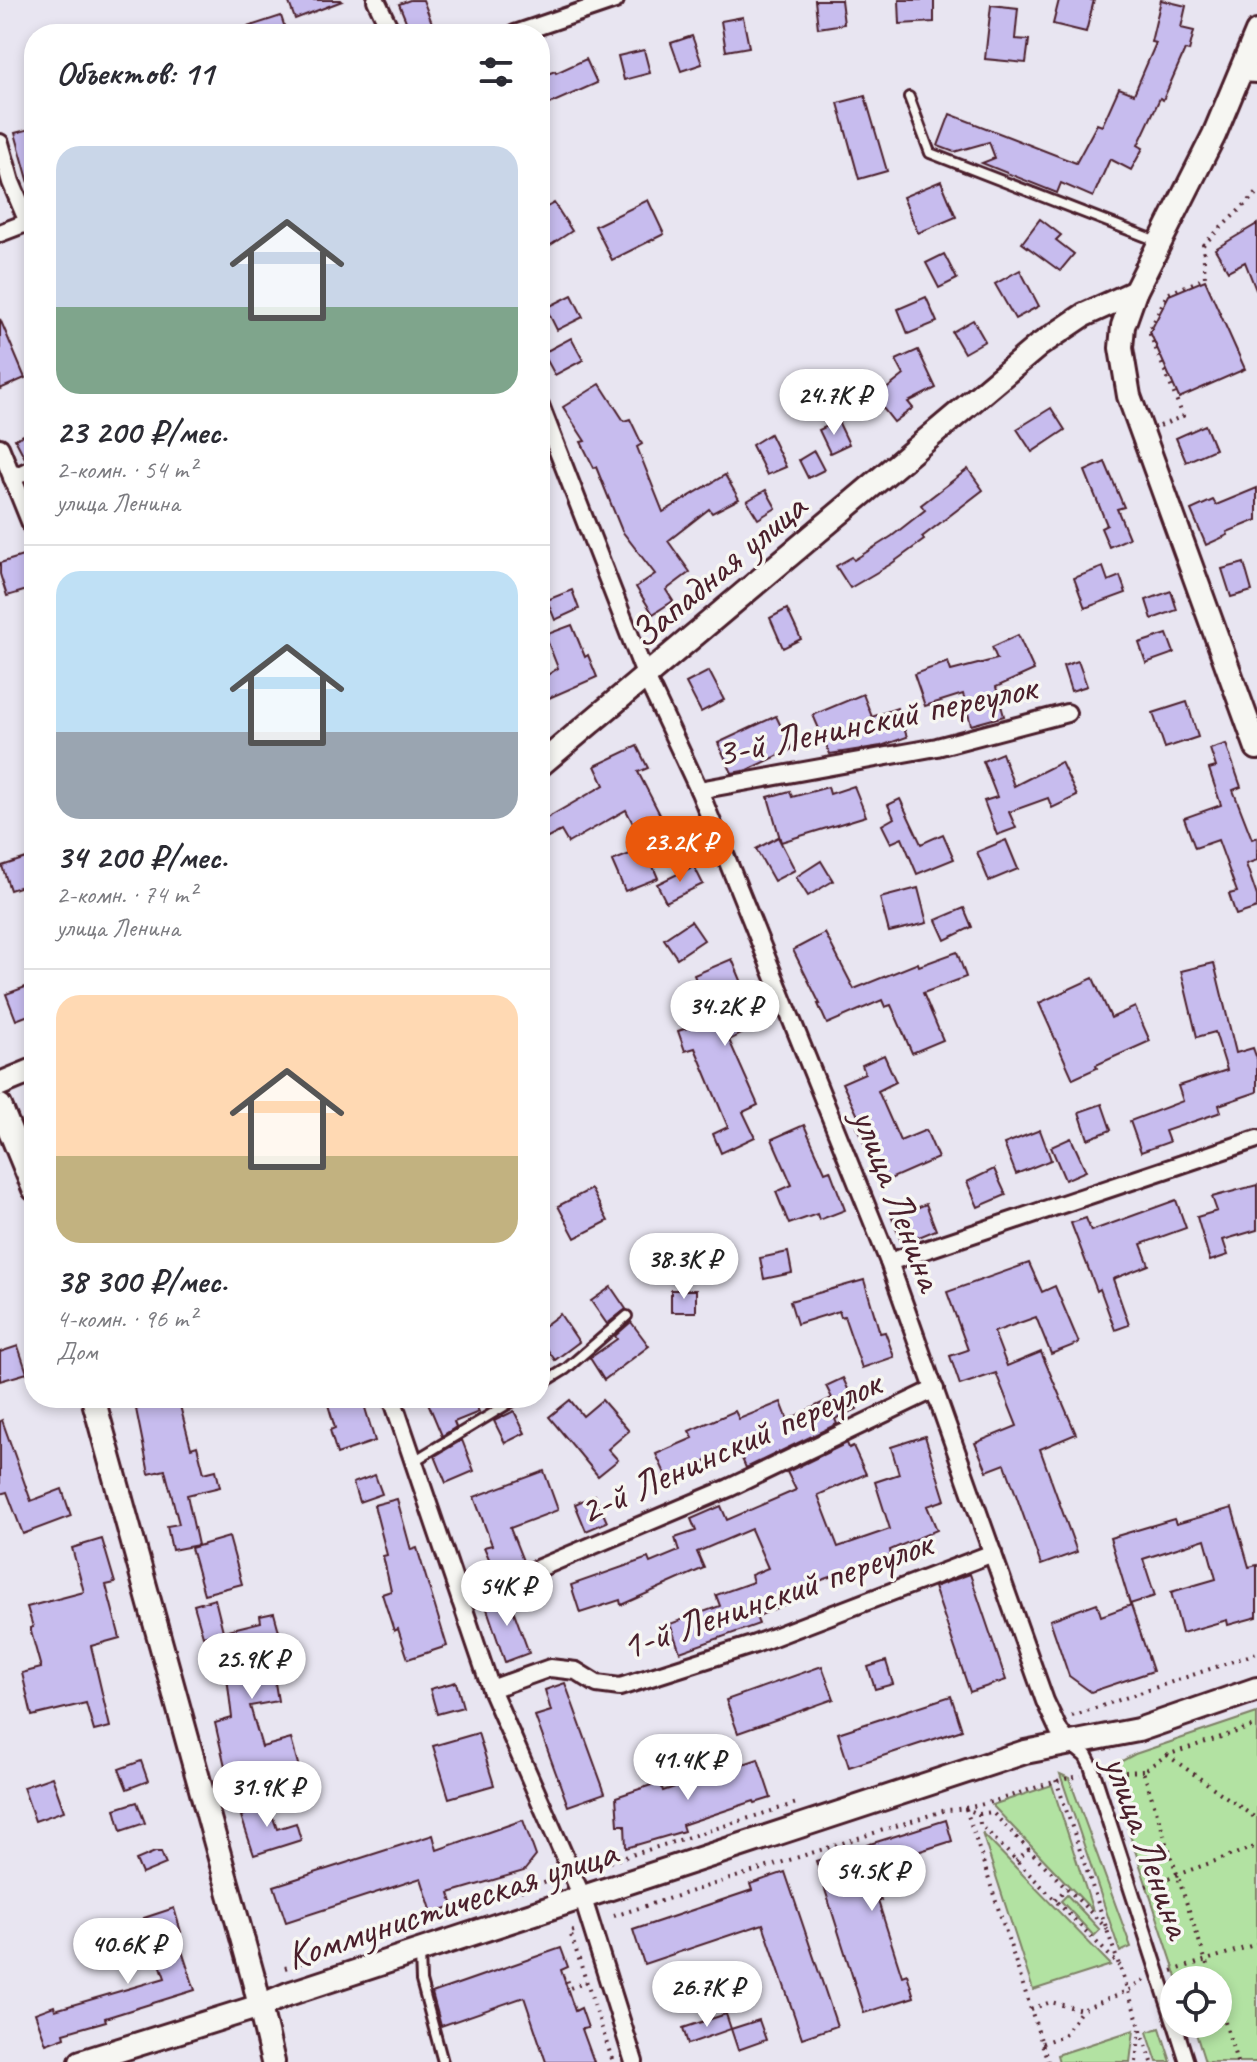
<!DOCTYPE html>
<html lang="ru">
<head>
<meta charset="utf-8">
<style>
	:root { --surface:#fff; --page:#f2f2f3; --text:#2b2b33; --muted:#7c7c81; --line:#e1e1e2; --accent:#ea580c }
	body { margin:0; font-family:Caveat,sans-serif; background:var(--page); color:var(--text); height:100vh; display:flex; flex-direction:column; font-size:30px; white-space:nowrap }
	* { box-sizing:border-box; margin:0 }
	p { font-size:26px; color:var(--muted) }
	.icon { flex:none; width:44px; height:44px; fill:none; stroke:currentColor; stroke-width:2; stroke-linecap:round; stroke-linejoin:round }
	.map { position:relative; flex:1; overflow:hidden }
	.side { position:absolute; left:24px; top:24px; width:526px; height:1384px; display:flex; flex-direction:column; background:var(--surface); border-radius:32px; box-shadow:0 4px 12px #0003 }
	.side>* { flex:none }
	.tools { position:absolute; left:1160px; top:1966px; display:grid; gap:16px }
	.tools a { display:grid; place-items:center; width:72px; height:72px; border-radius:50%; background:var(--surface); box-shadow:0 4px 12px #0003; font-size:40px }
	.price { position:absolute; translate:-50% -68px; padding:0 18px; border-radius:28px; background:#fff; color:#222; font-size:26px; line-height:52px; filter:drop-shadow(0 2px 4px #0008) }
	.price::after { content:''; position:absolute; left:50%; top:48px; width:24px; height:18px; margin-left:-12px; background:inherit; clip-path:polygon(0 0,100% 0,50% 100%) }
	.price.on { background:var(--accent); color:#fff }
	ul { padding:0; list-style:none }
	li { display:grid; align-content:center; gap:16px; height:424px; padding:0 32px }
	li+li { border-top:2px solid var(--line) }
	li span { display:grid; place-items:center; height:248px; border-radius:24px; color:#555 }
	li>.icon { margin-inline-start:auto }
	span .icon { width:144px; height:144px; fill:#fffc; stroke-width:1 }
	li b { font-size:34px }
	h2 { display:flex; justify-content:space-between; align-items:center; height:96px; padding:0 32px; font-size:34px }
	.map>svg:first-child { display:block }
</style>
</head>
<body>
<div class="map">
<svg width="1257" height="2062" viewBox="0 0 1257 2062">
	<rect width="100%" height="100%" fill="#e8e5f1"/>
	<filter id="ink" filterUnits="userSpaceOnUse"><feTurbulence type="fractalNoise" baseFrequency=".0125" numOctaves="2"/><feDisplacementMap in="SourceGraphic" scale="16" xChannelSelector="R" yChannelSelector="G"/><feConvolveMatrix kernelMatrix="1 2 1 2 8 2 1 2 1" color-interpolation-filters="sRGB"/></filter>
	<g filter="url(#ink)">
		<g fill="#b2e2a2" stroke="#7e8066" stroke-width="2">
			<polygon points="1257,1713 1257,2062 1205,2062 1193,2024 1218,2024 1218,1980 1178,1980 1115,1790 1115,1775 1120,1762 1135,1754"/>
			<polygon points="1060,1774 1069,1778 1131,1947 1120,1952"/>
			<polygon points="1052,1785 1093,1911 992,1805"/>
			<polygon points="982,1833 1111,1965 1033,1990"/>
			<polygon points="1067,1895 1100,1930 1094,1936 1061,1901"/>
			<polygon points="1160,2028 1171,2062 1157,2062 1147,2032"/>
			<polygon points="1134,2030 1130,2062 1059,2062 1057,2055"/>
		</g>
		<g fill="#c7bcee" stroke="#4a1f2b" stroke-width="2">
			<polygon points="288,0 341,0 342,1 295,19"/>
			<polygon points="410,0 423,0 432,23 410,31 399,4"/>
			<polygon points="815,0 841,0 844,24 818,28"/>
			<polygon points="899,0 934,0 934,22 900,24"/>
			<polygon points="1059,0 1094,0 1086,32 1053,24"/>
			<polygon points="1161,0 1186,6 1181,28 1194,31 1189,51 1185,50 1163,100 1160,98 1138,145 1143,148 1131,170 1110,159 1093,197 1061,183 1057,193 982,163 995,158 989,142 954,152 938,146 950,114 1076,163 1097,124 1102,126 1119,88 1134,94 1156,43 1151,42"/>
			<polygon points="991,5 1018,8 1015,39 1029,40 1026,63 985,59"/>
			<polygon points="281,16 287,34 236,34 235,31"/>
			<polygon points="743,17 749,47 726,51 721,21"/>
			<polygon points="692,36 702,64 681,71 671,43"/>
			<polygon points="644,50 650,73 624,80 618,56"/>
			<polygon points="586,59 597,83 547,105 540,88 540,77 555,71 556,73"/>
			<polygon points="865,96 887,171 859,179 838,103"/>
			<polygon points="34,128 34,183 29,183 15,133"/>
			<polygon points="941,181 956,217 918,233 903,197"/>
			<polygon points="648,200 664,234 612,260 595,226"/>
			<polygon points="554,203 572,231 540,252 540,211"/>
			<polygon points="1040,219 1061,235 1056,240 1074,254 1060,271 1022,243"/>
			<polygon points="1257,224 1257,290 1256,290 1245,262 1228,271 1215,249"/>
			<polygon points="944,254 957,279 939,288 926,263"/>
			<polygon points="1020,270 1039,306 1015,319 995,284"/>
			<polygon points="1205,280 1245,369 1179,398 1150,332 1169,295"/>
			<polygon points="572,295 583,317 557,330 546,308"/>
			<polygon points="926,297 937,322 908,334 898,309"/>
			<polygon points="0,319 25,378 0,389"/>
			<polygon points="973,320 985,341 964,353 952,332"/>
			<polygon points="571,338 583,360 555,375 543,353"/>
			<polygon points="918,350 936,388 908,402 913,408 894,422 875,398 904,375 896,360"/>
			<polygon points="600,384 624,421 630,419 642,444 637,447 663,512 725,475 739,499 712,513 709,509 668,541 690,572 666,590 673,601 653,614 636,587 655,574 622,531 596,467 594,468 581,442 585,441 563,407"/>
			<polygon points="1051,408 1065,430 1032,452 1017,429"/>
			<polygon points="838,421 849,444 830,453 819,430"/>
			<polygon points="1205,425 1215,449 1186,462 1176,438"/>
			<polygon points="34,430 34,457 26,460 15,439"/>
			<polygon points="770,434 786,467 767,475 752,445"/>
			<polygon points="814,451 824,470 808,478 799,460"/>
			<polygon points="1105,462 1124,507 1117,509 1129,538 1109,547 1101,528 1107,525 1085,471"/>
			<polygon points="968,469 983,490 922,537 924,540 891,564 850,588 836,566 852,557 854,560 892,536 925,510 921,505"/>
			<polygon points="1257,488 1257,520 1227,532 1228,535 1206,545 1191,510 1213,500 1216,505"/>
			<polygon points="766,490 776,508 758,519 747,501"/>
			<polygon points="26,555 34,588 7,596 0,574 0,563"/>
			<polygon points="1244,563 1252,591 1231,597 1222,569"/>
			<polygon points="1103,567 1108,581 1120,576 1126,593 1085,608 1074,578"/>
			<polygon points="572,590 579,609 555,620 547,600"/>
			<polygon points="1171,591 1177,610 1152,619 1146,600"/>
			<polygon points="787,609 801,639 783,648 770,618"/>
			<polygon points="572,625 585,657 588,655 597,677 540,702 540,680 558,668 545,635"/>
			<polygon points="1167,634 1174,653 1146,663 1139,643"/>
			<polygon points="1018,635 1034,670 996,687 1004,716 971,725 963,694 925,706 914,674 948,662 951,671 997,659 992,647"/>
			<polygon points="1078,661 1087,686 1071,691 1063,666"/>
			<polygon points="709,671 724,700 701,712 686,683"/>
			<polygon points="863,694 872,717 897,708 907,737 881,746 830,754 813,715"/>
			<polygon points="1187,702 1198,737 1165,748 1153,713"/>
			<polygon points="776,716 792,749 748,770 732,773 718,743"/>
			<polygon points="1226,744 1241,787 1233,790 1252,839 1257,837 1257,860 1246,864 1257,896 1257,908 1236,915 1229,894 1237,892 1218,840 1195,848 1184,818 1221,805 1209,769 1216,767 1210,749"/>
			<polygon points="637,746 648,768 638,772 668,830 643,843 626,810 568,843 561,831 540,842 540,822 604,785 595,766"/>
			<polygon points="1002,753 1014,786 1061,762 1077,796 1052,808 1048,798 1009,812 1016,828 997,835 984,801 997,797 983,761"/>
			<polygon points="854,786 866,816 781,842 768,797 790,791 792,797 828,787 830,794"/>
			<polygon points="900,799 921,844 943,834 954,859 917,874 902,838 891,843 882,825 894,818 888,805"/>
			<polygon points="778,837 795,870 774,881 756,849"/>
			<polygon points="1006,840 1018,869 989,881 977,852"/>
			<polygon points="645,848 658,878 625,891 612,861"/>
			<polygon points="29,857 34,882 10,890 2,866"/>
			<polygon points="821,861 833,881 808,896 796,877"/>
			<polygon points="694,866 703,884 666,902 657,884"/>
			<polygon points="918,888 927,923 889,932 880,898"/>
			<polygon points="964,908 972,927 945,940 936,920"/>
			<polygon points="691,921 704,940 677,958 664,939"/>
			<polygon points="825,933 854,989 918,963 919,966 957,952 966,977 923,993 943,1040 912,1053 891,1005 885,1007 882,1000 827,1024 818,1004 820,1004 793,950"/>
			<polygon points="732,959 748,997 763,1023 729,1040 758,1105 743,1112 755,1137 721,1153 713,1134 728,1127 695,1048 685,1051 678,1031 712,1020 694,975"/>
			<polygon points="1214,963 1236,1053 1253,1048 1257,1059 1257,1092 1219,1105 1221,1112 1165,1131 1169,1142 1141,1152 1130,1121 1183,1101 1178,1086 1227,1070 1215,1032 1197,1037 1181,971"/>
			<polygon points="1093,978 1111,1018 1135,1007 1150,1041 1096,1065 1097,1068 1073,1079 1039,1003"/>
			<polygon points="34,984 34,1013 16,1020 6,994"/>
			<polygon points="884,1055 896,1082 878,1091 900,1141 926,1130 938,1158 881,1183 857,1127 862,1124 842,1083 865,1073 862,1065"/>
			<polygon points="1102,1104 1111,1130 1088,1139 1079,1112"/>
			<polygon points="804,1125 825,1172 830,1170 845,1210 819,1220 817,1214 789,1224 776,1192 792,1185 772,1139"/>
			<polygon points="1040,1130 1051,1160 1016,1174 1004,1144"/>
			<polygon points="1071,1138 1086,1171 1065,1180 1051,1147"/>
			<polygon points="994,1169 1006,1195 978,1207 967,1182"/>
			<polygon points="1257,1185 1257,1230 1223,1240 1228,1255 1210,1261 1197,1217 1217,1211 1212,1197"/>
			<polygon points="591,1189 608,1221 575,1238 558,1206"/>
			<polygon points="1176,1200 1186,1228 1141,1244 1149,1265 1113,1279 1129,1325 1115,1330 1100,1289 1097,1291 1071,1223 1086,1218 1091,1231"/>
			<polygon points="926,1204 936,1230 902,1244 892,1218"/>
			<polygon points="713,1234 730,1270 703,1282 687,1246"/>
			<polygon points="788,1252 792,1273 764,1279 760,1258"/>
			<polygon points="1029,1263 1042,1292 1055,1286 1079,1343 1051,1354 1036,1317 994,1332 1007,1366 1041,1352 1076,1434 1040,1449 1077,1552 1041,1565 1005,1464 987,1471 975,1443 1017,1426 996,1373 960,1385 950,1356 968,1350 947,1292"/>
			<polygon points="864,1280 880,1333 885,1332 894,1357 862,1368 844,1316 841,1317 839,1311 797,1324 790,1301"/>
			<polygon points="611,1287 626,1309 607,1324 591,1301"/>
			<rect x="671" y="1290" width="25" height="22"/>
			<polygon points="560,1314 579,1342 555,1360 540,1339 540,1329"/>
			<polygon points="631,1322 649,1346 604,1380 590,1358 617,1339 615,1336"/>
			<polygon points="18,1346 27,1373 0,1381 0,1352"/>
			<polygon points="843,1378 857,1409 835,1419 837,1424 746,1468 740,1454 724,1461 721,1455 667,1478 656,1454 693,1438 689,1431 735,1411 739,1419 781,1402 788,1420 832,1398 826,1386"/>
			<polygon points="178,1398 191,1448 197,1446 204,1473 216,1470 220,1487 187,1495 198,1545 172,1550 167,1526 179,1524 165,1470 149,1474 136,1409"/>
			<polygon points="326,1398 362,1398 375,1441 337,1454 330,1430 335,1428"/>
			<polygon points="426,1398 473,1398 479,1412 454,1422 456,1427 442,1436"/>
			<polygon points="570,1400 583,1416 602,1400 629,1431 608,1449 618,1460 598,1476 549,1417"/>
			<polygon points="514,1411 525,1433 505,1443 494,1421"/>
			<polygon points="2,1420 31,1501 62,1489 71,1516 23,1534 7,1492 0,1494 0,1421"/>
			<polygon points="925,1436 945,1500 927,1506 937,1530 890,1550 891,1556 793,1590 797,1599 756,1617 759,1624 680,1652 670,1624 720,1606 716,1595 753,1582 751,1575 768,1568 751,1529 697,1552 704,1568 621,1605 620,1600 580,1613 571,1585 648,1558 650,1563 679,1551 675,1538 696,1531 691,1519 721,1506 727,1520 796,1490 787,1472 847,1443 849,1448 853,1446 866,1474 818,1495 838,1547 890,1529 875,1482 899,1474 891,1447"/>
			<polygon points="462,1440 474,1471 446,1483 435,1456"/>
			<polygon points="544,1471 558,1510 510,1528 523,1561 495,1573 484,1547 492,1545 474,1497"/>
			<polygon points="375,1475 382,1494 359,1502 353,1483"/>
			<polygon points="595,1495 607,1522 586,1531 575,1504"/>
			<polygon points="397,1499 411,1550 417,1548 447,1646 408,1659 398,1629 394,1631 382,1594 391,1591 383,1556 387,1555 374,1505"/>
			<polygon points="1232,1508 1249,1567 1257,1565 1257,1617 1228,1625 1227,1620 1182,1633 1171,1592 1216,1579 1205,1539 1143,1559 1155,1596 1130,1604 1110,1538 1174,1519 1176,1524"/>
			<polygon points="229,1537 242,1584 204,1594 191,1548"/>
			<polygon points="102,1539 115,1583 106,1585 120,1638 91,1646 110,1727 94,1731 86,1703 32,1716 22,1673 41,1668 30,1628 33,1627 27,1607 84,1592 72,1548"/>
			<polygon points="970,1574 1006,1680 970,1692 934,1587"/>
			<polygon points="507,1593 529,1653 505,1662 485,1603"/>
			<polygon points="215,1599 223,1631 203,1636 194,1605"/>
			<polygon points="1097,1603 1101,1616 1131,1605 1153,1671 1091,1692 1069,1676 1050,1620"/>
			<polygon points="274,1613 280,1635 275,1636 280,1656 271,1659 278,1701 250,1706 262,1747 291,1739 301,1775 266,1784 261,1765 227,1775 215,1723 232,1718 227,1677 216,1633 261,1622 260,1616"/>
			<polygon points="886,1661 893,1684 875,1689 868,1667"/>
			<polygon points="822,1666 834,1699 738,1733 726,1700"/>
			<polygon points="456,1682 463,1707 437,1714 430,1689"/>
			<polygon points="565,1683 605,1793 568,1806 535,1716 551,1711 545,1690"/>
			<polygon points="951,1696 962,1730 849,1767 838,1733"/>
			<polygon points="478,1733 494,1785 449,1798 433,1746"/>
			<polygon points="758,1759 771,1798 755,1803 754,1801 682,1825 684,1831 626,1848 625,1825 618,1825 616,1797 660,1782 663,1791"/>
			<polygon points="141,1761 148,1781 127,1789 119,1769"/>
			<polygon points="52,1777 64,1811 35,1821 23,1787"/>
			<polygon points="265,1795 277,1829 296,1823 301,1840 254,1855 241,1816 254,1811 251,1800"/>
			<polygon points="137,1802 145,1823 121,1831 115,1809"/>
			<polygon points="523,1820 536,1856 524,1871 449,1893 453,1906 432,1913 421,1878 286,1922 274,1886 433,1835 437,1850"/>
			<polygon points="946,1820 952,1841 870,1867 881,1900 878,1901 902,1976 907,1974 914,1997 864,2013 816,1861"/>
			<polygon points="155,1852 161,1852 166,1864 142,1874 136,1860"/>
			<polygon points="785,1872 837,2026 802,2038 763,1924 644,1964 633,1930 752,1890 750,1884"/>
			<polygon points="174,1908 181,1932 176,1933 195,1990 105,2018 106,2021 64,2033 65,2037 46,2044 35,2013 54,2006 55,2010 165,1978 144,1918"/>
			<polygon points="561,1948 568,1967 561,1970 575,2011 581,2008 588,2028 582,2029 594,2062 546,2062 524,1997 441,2026 432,1993"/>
			<polygon points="726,2014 731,2029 688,2044 683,2028"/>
			<polygon points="759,2020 766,2040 738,2050 731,2029"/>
		</g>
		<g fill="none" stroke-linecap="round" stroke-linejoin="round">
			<g stroke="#4a1f2b" stroke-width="14">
				<g id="service">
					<polyline points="909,97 930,153 1157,241"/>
					<polyline points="540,1385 566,1369 627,1316"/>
					<polyline points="414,1461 518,1398"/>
					<polyline points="420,1953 421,1981 443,2062"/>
				</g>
			</g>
			<g stroke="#4a1f2b" stroke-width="18">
				<g id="pedestrian">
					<polyline points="1070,1743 1086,1756 1091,1766 1174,2022"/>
					<polyline points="1175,2024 1187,2062"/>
				</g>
			</g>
			<g stroke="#4a1f2b" stroke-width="22">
				<g id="minor">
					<polyline points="376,0 392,34"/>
					<polyline points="515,34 615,0"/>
					<polyline points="1240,73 1257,74"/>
					<polyline points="0,143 11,182 28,222"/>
					<polyline points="0,233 34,220"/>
					<polyline points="540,405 646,677 699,790 889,1262 1045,1701 1059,1731 1069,1743"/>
					<polyline points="0,447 34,531"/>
					<polyline points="12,478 34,468"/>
					<polyline points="699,790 937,747 1067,713"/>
					<polyline points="889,1262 1257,1139"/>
					<polyline points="392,1398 491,1689 583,1899 634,2062"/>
					<polyline points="461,1601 729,1488 935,1389"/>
					<polyline points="491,1689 550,1668 576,1671 597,1684 620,1687 755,1644 993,1553"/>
				</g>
			</g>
			<g stroke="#4a1f2b" stroke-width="28">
				<g id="secondary">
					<polyline points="1257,32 1214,135 1135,292 1123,326 1121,348 1129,396 1257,748"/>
					<polyline points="540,765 1038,346 1084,315 1135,292"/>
					<polyline points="0,1084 34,1070"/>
					<polyline points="0,1106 34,1189"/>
					<polyline points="93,1398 254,1981 273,2062"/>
					<polyline points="81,2062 260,2006 288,1994 1025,1752 1138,1730 1257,1689"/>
				</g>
			</g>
			<g stroke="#4a1f2b" stroke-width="4" stroke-dasharray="2 6" stroke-linecap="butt">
				<polyline points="1160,426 1183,416 1149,332 1167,294 1205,278 1203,245 1257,193"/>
				<polyline points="1072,1716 1257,1653"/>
				<polyline points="1167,1755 1257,1819"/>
				<polyline points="1109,1773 1143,1771"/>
				<polyline points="1056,1780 1152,2062"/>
				<polyline points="979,1814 980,1824 1120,1966"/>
				<polyline points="1016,1861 1029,1849"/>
				<polyline points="587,1869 800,1802"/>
				<polyline points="1146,1886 1257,1846"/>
				<polyline points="1055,1900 1067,1888"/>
				<path d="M614,1916L946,1810C992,1808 1035,1783 1081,1776"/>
				<polyline points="574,1931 570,1932 613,2062"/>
				<polyline points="285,1968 556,1879"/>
				<polyline points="1172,1971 1257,1944"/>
				<polyline points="563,1977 566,1976 570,1988 586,1982"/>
				<polyline points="1212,1980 1143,1771 1167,1755 1257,1725"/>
				<polyline points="1218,1999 1237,2062"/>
				<polyline points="1031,2009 1051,2002 1082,2010 1129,1990 1144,1980"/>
				<polyline points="1042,2043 1063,2036 1082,2010"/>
				<polyline points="1048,2062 966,1809 979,1814 992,1812 1108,1930"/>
				<polyline points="1136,2062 1140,2029"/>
			</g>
			<use href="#service" stroke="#f6f6f2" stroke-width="8"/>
			<use href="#pedestrian" stroke="#f6f6f2" stroke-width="12"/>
			<use href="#minor" stroke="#f6f6f2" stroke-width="16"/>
			<use href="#secondary" stroke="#f6f6f2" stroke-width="22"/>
		</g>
	</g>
	<g text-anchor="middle" stroke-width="7" stroke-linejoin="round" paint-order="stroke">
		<g font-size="40" fill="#4a1f2b" stroke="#f6f6f2">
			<text transform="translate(717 570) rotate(-40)" y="14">Западная улица</text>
			<text transform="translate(876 719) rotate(-12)" y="14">3-й Ленинский переулок</text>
			<text transform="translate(899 1199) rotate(69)" y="14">улица Ленина</text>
			<text transform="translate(729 1446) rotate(-24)" y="14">2-й Ленинский переулок</text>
			<text transform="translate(776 1594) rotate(-19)" y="14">1-й Ленинский переулок</text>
			<text transform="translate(1149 1846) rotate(70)" y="14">улица Ленина</text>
			<text transform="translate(451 1903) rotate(-18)" y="14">Коммунистическая улица</text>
		</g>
	</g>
</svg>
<div class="tools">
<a><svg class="icon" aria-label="locate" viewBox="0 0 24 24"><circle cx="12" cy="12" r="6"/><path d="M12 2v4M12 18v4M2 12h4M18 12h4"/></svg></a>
</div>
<b class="price" style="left:834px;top:437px">24.7K ₽</b>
<b class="price on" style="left:680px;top:884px">23.2K ₽</b>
<b class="price" style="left:725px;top:1048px">34.2K ₽</b>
<b class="price" style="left:684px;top:1301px">38.3K ₽</b>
<b class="price" style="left:507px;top:1628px">54K ₽</b>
<b class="price" style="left:252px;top:1701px">25.9K ₽</b>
<b class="price" style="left:688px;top:1802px">41.4K ₽</b>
<b class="price" style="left:267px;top:1829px">31.9K ₽</b>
<b class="price" style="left:872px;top:1913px">54.5K ₽</b>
<b class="price" style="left:128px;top:1986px">40.6K ₽</b>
<b class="price" style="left:707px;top:2029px">26.7K ₽</b>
<section class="side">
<h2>Объектов: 11<svg class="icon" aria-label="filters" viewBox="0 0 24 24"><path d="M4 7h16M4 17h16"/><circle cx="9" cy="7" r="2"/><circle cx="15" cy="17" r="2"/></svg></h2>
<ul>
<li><span style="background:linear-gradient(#c9d6e8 65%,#7fa58c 0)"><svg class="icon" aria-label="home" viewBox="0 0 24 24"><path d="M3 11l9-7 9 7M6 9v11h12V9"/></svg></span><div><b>23 200 ₽/мес.</b><p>2-комн. · 54 m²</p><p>улица Ленина</p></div></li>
<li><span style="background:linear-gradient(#bfe0f5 65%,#9aa5b1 0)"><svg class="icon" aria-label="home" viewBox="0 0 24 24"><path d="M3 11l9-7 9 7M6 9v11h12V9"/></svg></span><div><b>34 200 ₽/мес.</b><p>2-комн. · 74 m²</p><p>улица Ленина</p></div></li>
<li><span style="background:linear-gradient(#ffd9b3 65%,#c2b280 0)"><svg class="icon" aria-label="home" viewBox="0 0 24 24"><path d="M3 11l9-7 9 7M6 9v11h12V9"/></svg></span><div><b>38 300 ₽/мес.</b><p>4-комн. · 96 m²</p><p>Дом</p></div></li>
</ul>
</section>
</div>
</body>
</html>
